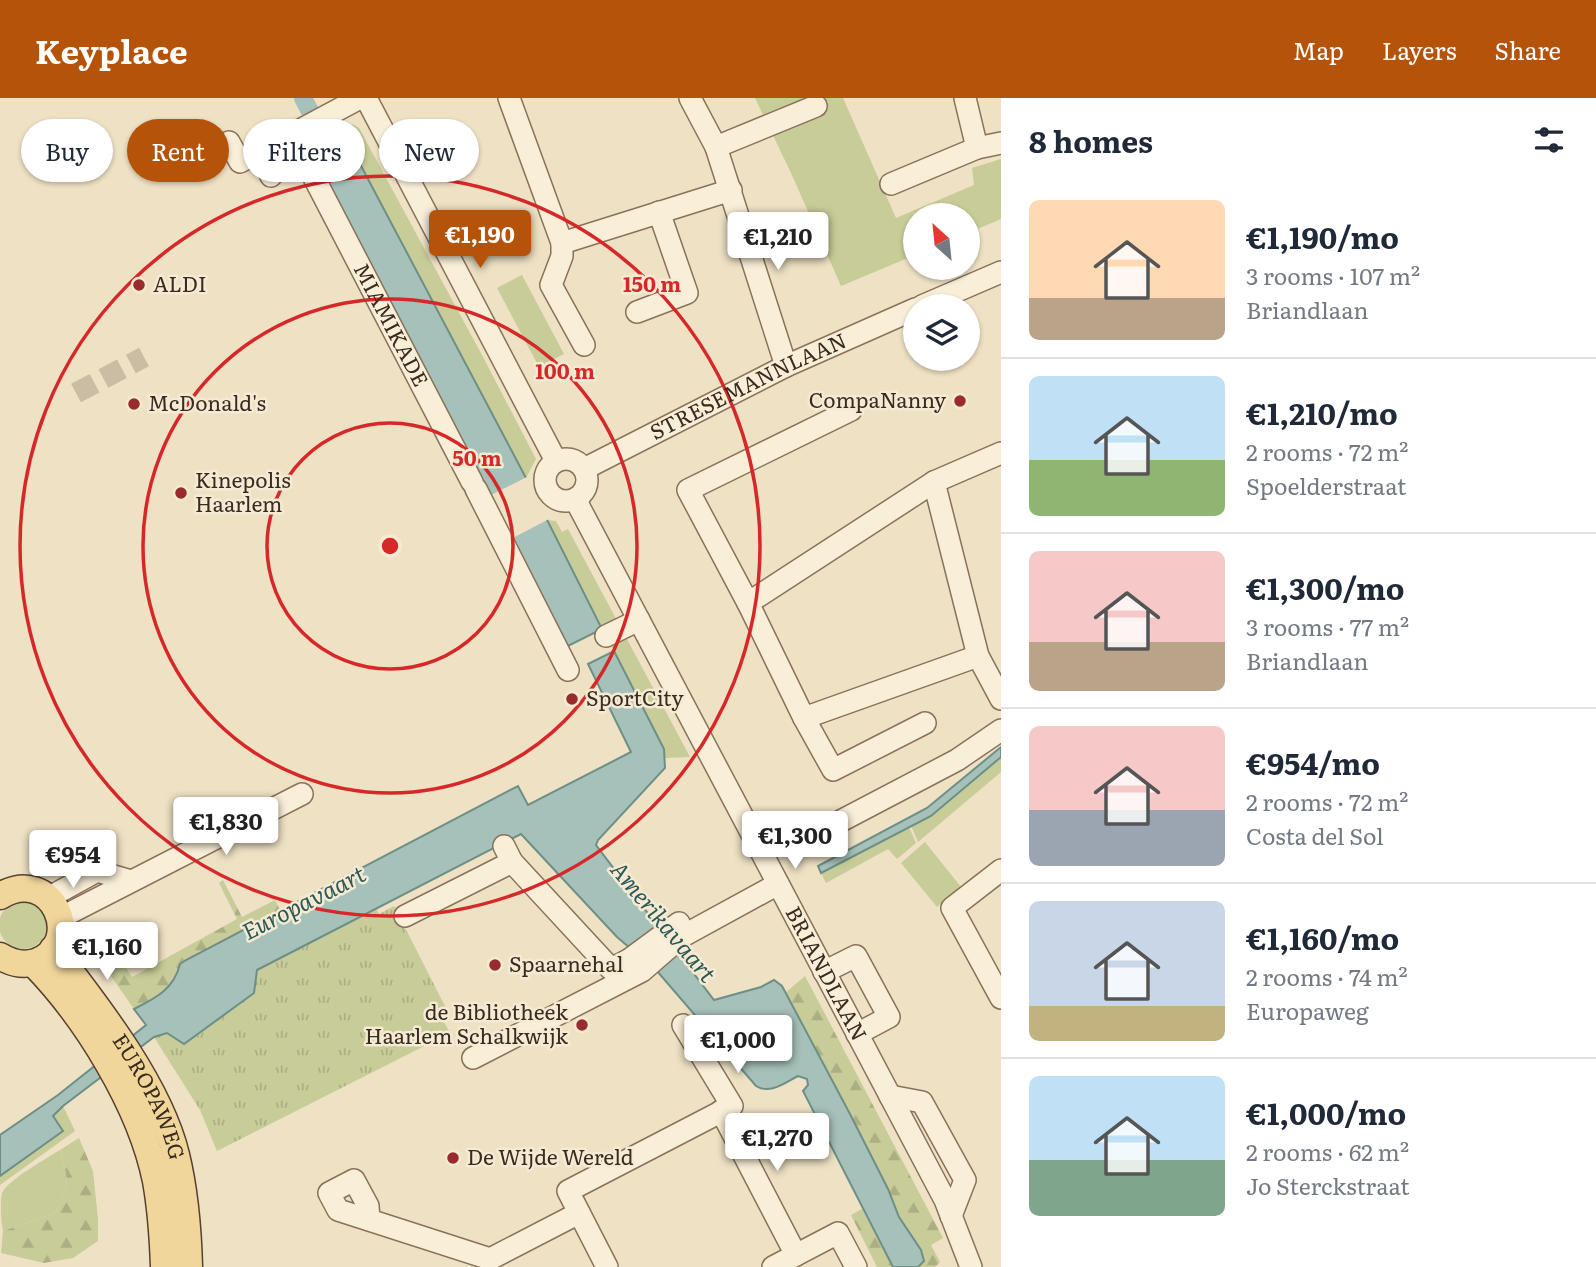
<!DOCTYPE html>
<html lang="en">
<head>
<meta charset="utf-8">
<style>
	:root { --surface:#fff; --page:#f6f6f7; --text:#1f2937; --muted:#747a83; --line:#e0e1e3; --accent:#b45309 }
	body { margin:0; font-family:Literata,serif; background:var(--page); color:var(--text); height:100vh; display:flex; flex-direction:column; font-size:26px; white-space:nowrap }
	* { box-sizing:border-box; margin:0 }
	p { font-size:23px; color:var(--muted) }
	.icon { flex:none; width:38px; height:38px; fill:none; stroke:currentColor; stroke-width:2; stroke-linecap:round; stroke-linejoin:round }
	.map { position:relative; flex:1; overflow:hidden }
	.sheet { display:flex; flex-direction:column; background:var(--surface); width:595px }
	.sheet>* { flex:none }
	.top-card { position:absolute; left:21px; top:21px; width:665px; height:63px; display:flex; gap:14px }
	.needle { width:46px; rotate:333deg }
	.fabs { position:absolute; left:903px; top:105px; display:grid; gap:14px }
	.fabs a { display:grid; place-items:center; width:77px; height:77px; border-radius:50%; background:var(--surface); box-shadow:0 2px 5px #0004; font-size:35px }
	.price { position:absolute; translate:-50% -60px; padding:0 16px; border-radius:7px; background:#fff; color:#222; font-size:23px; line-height:46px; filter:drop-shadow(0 2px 4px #0008) }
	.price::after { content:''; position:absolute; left:50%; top:42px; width:21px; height:16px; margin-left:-10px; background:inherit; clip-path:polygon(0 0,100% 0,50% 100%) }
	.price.selected { background:var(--accent); color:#fff }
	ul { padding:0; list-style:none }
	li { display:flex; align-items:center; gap:21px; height:175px; padding:0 28px }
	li+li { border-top:2px solid var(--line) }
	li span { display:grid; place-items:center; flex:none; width:196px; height:140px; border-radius:10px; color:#555 }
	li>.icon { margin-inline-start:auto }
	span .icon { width:84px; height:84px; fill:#fffc; stroke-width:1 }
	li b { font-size:30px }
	h2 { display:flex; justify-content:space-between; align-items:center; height:84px; padding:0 28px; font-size:30px }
	.chip { padding:0 24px; border-radius:32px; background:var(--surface); box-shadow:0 2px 5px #0004; font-size:24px; line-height:63px }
	.chip.selected { background:var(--accent); color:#fff }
	header { display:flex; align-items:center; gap:42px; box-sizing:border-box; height:98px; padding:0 35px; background:var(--accent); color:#fff }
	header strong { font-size:33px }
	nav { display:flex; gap:38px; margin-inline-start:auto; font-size:24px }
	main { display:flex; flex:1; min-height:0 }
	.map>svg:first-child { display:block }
</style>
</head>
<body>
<header>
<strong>Keyplace</strong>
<nav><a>Map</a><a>Layers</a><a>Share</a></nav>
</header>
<main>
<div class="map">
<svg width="1001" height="1169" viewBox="0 0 1001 1169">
	<defs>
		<pattern id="forest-firs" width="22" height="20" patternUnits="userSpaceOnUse" patternTransform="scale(1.75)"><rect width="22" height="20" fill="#c7cc98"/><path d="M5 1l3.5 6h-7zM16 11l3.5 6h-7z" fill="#acaf83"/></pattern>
		<pattern id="park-tufts" width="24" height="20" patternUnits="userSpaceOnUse" patternTransform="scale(1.75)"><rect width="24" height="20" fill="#c7cc98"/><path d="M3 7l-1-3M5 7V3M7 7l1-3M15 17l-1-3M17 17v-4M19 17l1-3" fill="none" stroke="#acaf83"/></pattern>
	</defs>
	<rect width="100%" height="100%" fill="#eee1c4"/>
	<g fill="#c7cc98">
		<polygon points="755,0 843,0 896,120 974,87 972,70 1001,61 1001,121 968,135 968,117 915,117 915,157 841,188 791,75"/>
		<polygon points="352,26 359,30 483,259 536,361 526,380 341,30"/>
		<polygon points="522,177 564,256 539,269 497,190"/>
		<polygon points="547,422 556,423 562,434 568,431 690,659 664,660 664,651"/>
		<polygon points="1001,659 1001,674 918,744 911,728 931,718"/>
		<polygon points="909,729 916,745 897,761 888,751 826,785 821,775"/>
		<polygon points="925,744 961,789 937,809 901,765"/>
		<circle cx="23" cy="827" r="24"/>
		<polygon points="63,1008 75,1033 0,1087 0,1078 40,1049 53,1018"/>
		<path d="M60,1052C68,1082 71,1087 55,1115L3,1133C1,1122 0,1106 2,1095C9,1081 46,1061 60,1052Z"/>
	</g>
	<g fill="url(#forest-firs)">
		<path d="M223,782L242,819L275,802L280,812L186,862L180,866C174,891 156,900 134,911L99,861L95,849L101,839L111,846L132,879L237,821L219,785Z"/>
		<polygon points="805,878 943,1140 931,1147 940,1164 935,1169 918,1169 921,1152 899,1119 888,1091 850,1016 785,895"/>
		<path d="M79,1040L93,1073L98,1121V1143L73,1160L44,1165L1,1155L3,1133L55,1115C71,1087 68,1082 60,1052Z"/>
		<polygon points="862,1111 893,1169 877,1169 851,1117"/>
	</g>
	<polygon fill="url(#park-tufts)" points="394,808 449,916 442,920 450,935 217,1053 200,1012 154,939 167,935 177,942 257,872 376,810 379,816"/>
	<g fill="#a6c1b9" stroke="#6d8f86" stroke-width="2">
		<polygon points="341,30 526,380 602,531 564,550 489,398 306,48"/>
		<path d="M614,553L664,651L665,670L598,742L596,747L714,902L761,889L774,882L782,888L850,1016L888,1091L899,1119L921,1152L924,1163L918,1169H893L803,993L808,987L807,981L798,978C786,984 770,997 756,988L657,873L617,839L521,736L257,872L254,895L184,946L167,935L154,939L63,1008L53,1018L63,1033L0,1078V1037L58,997L146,927L134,911C156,900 174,891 180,866L186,862L518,688L528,707L631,654L588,566Z"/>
		<polygon points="1001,649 1001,659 931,718 821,775 818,768 927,710"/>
	</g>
	<polygon fill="#eee1c4" points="527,379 549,421 509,442 489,398"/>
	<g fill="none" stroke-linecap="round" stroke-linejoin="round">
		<polyline stroke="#a6c1b9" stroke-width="18" points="303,0 334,59"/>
		<polyline stroke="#cabda3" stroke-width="21" stroke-dasharray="21 10" stroke-linecap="butt" points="76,295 144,259"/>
		<g stroke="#89725a" stroke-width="24">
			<g id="minor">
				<polyline points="366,0 556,363"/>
				<polyline points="509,0 562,145 731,92"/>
				<polyline points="690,0 716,49 786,268"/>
				<polyline points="965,0 977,50 1001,45"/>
				<polyline points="229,44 240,64 360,0"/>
				<polyline points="716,49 816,8"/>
				<polyline points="259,53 271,78"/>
				<path id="s1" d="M309,70L472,384"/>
				<polyline points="891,86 977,50"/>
				<polyline points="562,145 562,158 551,187 584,247"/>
				<polyline points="922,208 1001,174"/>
				<polyline points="637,214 687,195 659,114"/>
				<polyline points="851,312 688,392 748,505 804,620 978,558"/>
				<circle cx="566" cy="382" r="21"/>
				<path id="s2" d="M584,371L786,268L915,211"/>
				<polyline points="934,384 978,558 1001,601"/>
				<polyline points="476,391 568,572"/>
				<path id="s3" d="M575,401L945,1102L971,1169"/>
				<polyline points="748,505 934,384 1001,355"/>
				<polyline points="606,538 639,522"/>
				<polyline points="804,620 833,672 925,625"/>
				<polyline points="814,737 957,662 1001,632"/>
				<polyline points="512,764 611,871 630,861 679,825"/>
				<polyline points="1001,772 952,810 1001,900"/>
				<polyline points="48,800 97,773 131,783"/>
				<polyline points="405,818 512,764 504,748"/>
				<polyline points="60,820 302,696"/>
				<polyline points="824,874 856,858 889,919 857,936"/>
				<polyline points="473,960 642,873 681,839 778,786"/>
				<polyline points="890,998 922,1004 965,1082 951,1118"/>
				<polyline points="721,1013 796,1157"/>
				<polyline points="369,1122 368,1108 354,1082 329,1095 338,1112 487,1160 492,1160 579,1115"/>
				<polyline points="607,1169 568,1093 732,1008 683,927"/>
				<polyline points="773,1169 838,1135 856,1169"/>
			</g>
		</g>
		<g stroke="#56412f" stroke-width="29">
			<g id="major">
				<path d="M0,798C53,766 86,846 36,864C23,868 11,865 0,858"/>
				<path id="s4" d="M53,851C97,908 159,987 176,1057C185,1094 188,1131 189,1169"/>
				<path d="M33,865C86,919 141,1008 156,1083C161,1111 163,1140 164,1169"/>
			</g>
		</g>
		<use href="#minor" stroke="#f9eed7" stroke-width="21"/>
		<use href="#major" stroke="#f1d69c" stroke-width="26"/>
	</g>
	<g fill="none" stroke="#d62828" stroke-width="3.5">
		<circle cx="390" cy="448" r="123"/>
		<circle cx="390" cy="448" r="247"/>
		<circle cx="390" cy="448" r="370"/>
	</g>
	<g fill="#982b2d" stroke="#f5ebd4" stroke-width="2.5">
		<circle cx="139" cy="187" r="7"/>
		<circle cx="960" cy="303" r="7"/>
		<circle cx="134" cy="306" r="7"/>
		<circle cx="181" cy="395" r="7"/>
		<circle cx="572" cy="601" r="7"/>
		<circle cx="495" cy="867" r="7"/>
		<circle cx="582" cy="927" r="7"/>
		<circle cx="453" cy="1060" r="7"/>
	</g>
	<g text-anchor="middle" stroke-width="5" stroke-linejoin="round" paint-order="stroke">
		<g font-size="21" fill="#392b1e" stroke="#f5ebd4" text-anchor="start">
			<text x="153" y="194">ALDI</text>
			<text x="946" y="310" text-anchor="end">CompaNanny</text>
			<text x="148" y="313">McDonald's</text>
			<text x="195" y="390">Kinepolis<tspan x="195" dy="24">Haarlem</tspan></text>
			<text x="586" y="608">SportCity</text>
			<text x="509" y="874">Spaarnehal</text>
			<text x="568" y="922" text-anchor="end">de Bibliotheek<tspan x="568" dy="24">Haarlem Schalkwijk</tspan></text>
			<text x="467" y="1067">De Wijde Wereld</text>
		</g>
		<g font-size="21" fill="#392b1e" stroke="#f5ebd4">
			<text dy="7" stroke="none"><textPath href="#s1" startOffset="177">MIAMIKADE</textPath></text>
			<text dy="7" stroke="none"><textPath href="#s2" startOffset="184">STRESEMANNLAAN</textPath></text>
			<text dy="7" stroke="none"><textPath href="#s3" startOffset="537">BRIANDLAAN</textPath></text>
			<text dy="7" stroke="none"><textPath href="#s4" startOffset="177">EUROPAWEG</textPath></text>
		</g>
		<g font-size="23" font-style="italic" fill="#2e5855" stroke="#f5ebd4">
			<text transform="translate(304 805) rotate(-27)" y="8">Europavaart</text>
			<text transform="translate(663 824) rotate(50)" y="8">Amerikavaart</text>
		</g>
	</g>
	<circle cx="390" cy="448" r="10" fill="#d62828" stroke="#f5ebd4" stroke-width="3.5"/>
	<g font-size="21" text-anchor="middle" font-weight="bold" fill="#d62828" stroke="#f5ebd4" stroke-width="5" stroke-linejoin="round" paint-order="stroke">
		<text x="652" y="194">150 m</text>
		<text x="565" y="281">100 m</text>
		<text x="477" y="368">50 m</text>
	</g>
</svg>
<div class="fabs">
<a><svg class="needle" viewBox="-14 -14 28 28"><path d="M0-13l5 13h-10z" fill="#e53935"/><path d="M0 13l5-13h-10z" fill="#747a83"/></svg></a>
<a><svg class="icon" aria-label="layers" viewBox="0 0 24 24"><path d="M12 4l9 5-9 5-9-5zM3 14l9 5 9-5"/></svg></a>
</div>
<b class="price selected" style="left:480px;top:172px">€1,190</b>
<b class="price" style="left:778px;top:174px">€1,210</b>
<b class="price" style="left:226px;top:759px">€1,830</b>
<b class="price" style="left:795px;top:773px">€1,300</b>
<b class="price" style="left:73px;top:792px">€954</b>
<b class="price" style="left:107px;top:884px">€1,160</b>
<b class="price" style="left:738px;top:977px">€1,000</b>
<b class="price" style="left:777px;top:1075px">€1,270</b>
<div class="top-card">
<a class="chip">Buy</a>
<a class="chip selected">Rent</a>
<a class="chip">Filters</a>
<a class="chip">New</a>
</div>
</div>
<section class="sheet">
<h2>8 homes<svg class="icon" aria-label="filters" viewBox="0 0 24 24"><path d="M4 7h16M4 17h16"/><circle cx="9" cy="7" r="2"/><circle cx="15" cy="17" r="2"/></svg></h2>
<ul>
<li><span style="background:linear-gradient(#ffd9b3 70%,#b9a48a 0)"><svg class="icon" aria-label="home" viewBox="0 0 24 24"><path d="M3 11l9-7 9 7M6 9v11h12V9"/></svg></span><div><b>€1,190/mo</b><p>3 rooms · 107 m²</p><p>Briandlaan</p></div></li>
<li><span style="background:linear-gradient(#bfe0f5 60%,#8fb573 0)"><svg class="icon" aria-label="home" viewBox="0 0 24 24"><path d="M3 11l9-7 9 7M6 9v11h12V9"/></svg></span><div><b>€1,210/mo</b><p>2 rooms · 72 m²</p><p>Spoelderstraat</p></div></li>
<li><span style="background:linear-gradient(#f6c9c9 65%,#b9a48a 0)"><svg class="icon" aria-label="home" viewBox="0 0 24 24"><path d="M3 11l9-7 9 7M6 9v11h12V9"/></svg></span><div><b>€1,300/mo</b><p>3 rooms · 77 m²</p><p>Briandlaan</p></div></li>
<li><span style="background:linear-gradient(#f6c9c9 60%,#9aa5b1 0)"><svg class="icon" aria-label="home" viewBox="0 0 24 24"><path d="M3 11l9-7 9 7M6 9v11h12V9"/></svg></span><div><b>€954/mo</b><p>2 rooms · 72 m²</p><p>Costa del Sol</p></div></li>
<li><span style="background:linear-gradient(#c9d6e8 75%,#c2b280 0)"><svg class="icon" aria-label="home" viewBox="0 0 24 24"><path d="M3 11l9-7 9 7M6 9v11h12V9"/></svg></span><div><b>€1,160/mo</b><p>2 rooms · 74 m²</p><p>Europaweg</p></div></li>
<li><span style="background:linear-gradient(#bfe0f5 60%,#7fa58c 0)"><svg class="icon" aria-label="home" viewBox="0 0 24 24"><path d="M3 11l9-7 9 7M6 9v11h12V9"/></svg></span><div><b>€1,000/mo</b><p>2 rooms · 62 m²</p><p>Jo Sterckstraat</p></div></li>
</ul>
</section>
</main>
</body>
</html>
